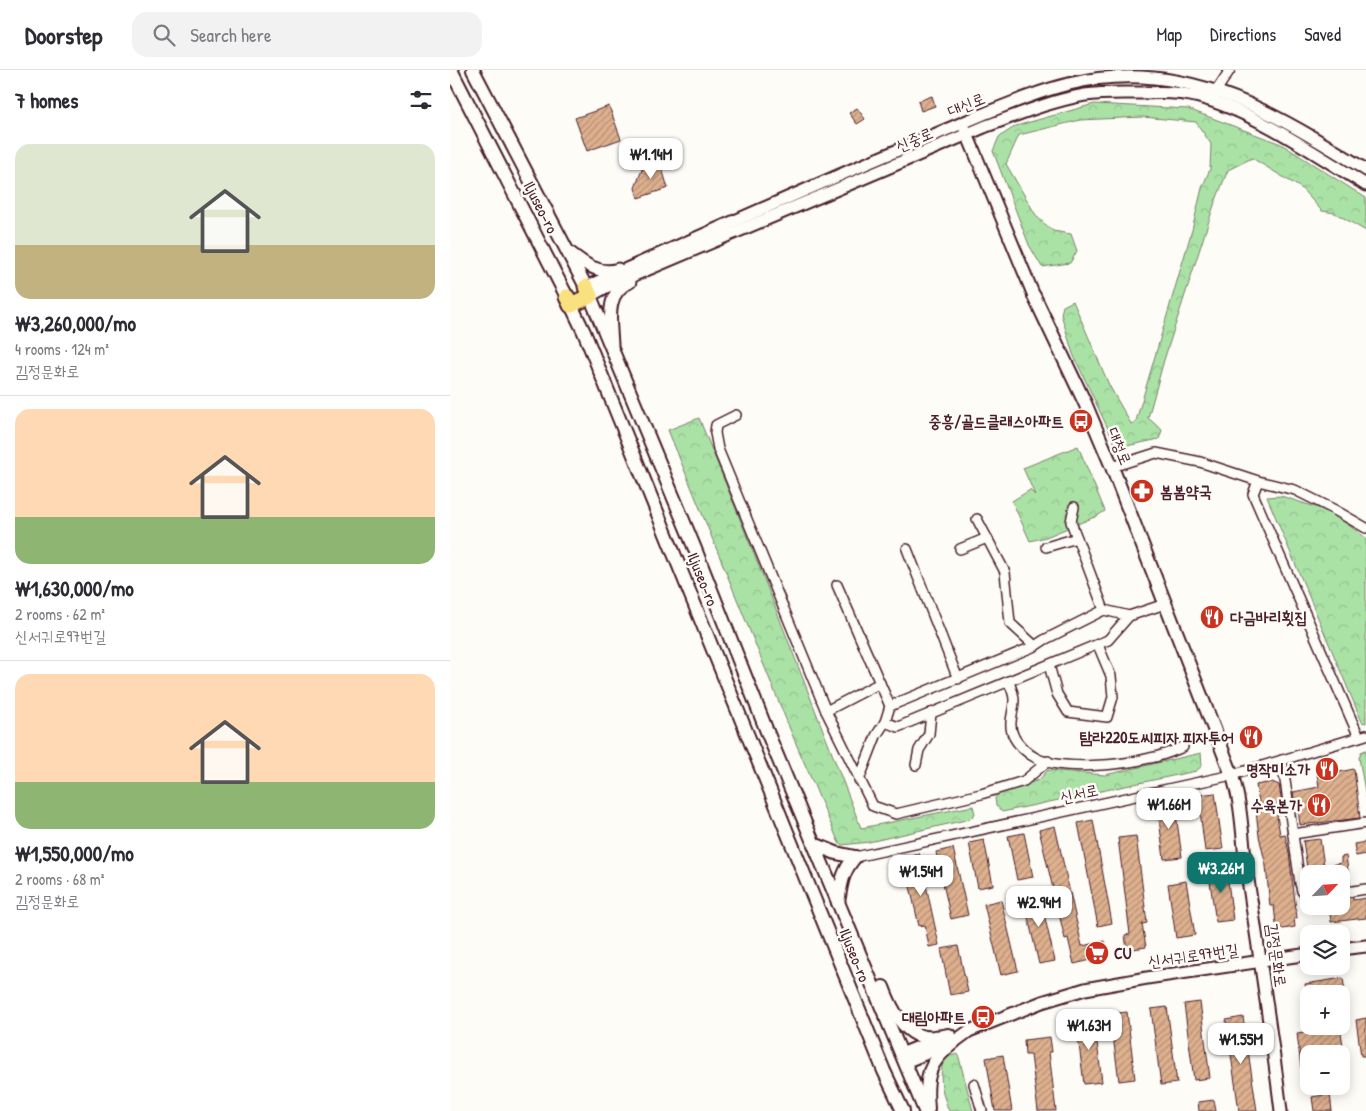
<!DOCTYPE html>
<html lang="en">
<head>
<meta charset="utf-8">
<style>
	:root { --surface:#fff; --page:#f2f2f3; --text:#2b2b33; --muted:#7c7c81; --line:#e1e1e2; --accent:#0f766e }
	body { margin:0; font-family:"Patrick Hand","Poor Story",sans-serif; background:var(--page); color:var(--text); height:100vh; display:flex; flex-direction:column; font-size:19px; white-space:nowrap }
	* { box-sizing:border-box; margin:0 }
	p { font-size:16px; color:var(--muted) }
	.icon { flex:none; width:28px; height:28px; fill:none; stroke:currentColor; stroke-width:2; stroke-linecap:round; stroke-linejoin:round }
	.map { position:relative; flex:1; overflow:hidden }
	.drawer { display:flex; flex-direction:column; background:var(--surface); width:450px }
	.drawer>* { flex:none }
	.needle { width:32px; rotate:65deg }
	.buttons { position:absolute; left:850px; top:795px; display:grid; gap:10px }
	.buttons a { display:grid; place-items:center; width:50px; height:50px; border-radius:10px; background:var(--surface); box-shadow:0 2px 12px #0003; font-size:25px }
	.price { position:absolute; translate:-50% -42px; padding:0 11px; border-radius:10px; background:#fff; color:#222; font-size:16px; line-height:32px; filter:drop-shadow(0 1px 2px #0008) }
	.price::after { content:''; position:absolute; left:50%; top:30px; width:15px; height:11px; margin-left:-8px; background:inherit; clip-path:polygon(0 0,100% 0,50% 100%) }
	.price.current { background:var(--accent); color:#fff }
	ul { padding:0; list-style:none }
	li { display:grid; align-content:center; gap:10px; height:265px; padding:0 15px }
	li+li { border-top:1px solid var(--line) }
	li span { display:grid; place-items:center; height:155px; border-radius:15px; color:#555 }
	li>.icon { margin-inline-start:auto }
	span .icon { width:90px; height:90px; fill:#fffc; stroke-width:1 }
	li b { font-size:21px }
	h2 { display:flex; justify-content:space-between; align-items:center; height:60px; padding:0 15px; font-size:21px }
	header { display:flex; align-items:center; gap:30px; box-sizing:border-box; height:70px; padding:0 25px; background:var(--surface); border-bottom:1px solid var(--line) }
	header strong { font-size:24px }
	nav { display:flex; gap:28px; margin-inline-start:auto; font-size:18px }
	.search { width:350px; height:45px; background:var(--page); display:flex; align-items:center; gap:12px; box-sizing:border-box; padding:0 18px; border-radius:15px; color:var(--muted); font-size:19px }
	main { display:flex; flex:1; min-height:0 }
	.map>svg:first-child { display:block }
</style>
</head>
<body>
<header>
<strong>Doorstep</strong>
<div class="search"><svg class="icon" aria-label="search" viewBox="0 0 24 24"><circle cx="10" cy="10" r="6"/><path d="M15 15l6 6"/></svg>Search here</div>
<nav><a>Map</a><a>Directions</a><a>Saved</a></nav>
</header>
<main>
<section class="drawer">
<h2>7 homes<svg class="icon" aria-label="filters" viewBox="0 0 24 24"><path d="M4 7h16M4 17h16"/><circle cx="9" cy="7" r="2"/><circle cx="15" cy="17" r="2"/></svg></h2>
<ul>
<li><span style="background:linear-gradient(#dfe7d0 65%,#c2b280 0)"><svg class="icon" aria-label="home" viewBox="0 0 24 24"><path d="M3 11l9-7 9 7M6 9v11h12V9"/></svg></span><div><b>₩3,260,000/mo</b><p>4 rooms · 124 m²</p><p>김정문화로</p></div></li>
<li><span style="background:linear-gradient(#ffd9b3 70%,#8fb573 0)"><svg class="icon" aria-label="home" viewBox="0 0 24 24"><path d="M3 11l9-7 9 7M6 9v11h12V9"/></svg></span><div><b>₩1,630,000/mo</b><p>2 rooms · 62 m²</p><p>신서귀로97번길</p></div></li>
<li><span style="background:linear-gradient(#ffd9b3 70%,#8fb573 0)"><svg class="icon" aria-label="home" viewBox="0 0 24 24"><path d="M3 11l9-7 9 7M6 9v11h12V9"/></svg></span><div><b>₩1,550,000/mo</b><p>2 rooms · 68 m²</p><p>김정문화로</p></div></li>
</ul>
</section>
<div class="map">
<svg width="916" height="1041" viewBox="0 0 916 1041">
	<defs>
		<pattern id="forest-crowns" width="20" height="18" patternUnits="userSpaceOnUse" patternTransform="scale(1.25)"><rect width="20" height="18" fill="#aae2a6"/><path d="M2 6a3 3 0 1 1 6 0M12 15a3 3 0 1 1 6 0" fill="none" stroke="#94c18f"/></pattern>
		<pattern id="building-hatch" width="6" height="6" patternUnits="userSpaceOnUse" patternTransform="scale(1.25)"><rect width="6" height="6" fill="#ddb08e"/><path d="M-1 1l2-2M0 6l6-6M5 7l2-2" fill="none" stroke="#b58f74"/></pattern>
	</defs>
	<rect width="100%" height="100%" fill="#fdfcf7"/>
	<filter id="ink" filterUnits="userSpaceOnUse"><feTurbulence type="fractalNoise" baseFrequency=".02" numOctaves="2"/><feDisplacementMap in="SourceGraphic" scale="10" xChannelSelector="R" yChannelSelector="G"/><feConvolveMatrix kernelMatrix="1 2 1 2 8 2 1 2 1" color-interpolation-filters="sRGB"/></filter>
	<g filter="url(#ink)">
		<g fill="url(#forest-crowns)" stroke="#7a8068">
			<polygon points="644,34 738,39 831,74 916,128 916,161 885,143 872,141 851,118 802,88 778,100 764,135 714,290 698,348 712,360 709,369 667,378 623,284 611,244 613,236 623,231 659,315 681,354 686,351 742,160 752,118 760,99 761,74 746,52 693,47 630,50 569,65 556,94 587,147 603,161 621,164 627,181 620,193 592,197 579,175 543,81 549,67 566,56"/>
			<polygon points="249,348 313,506 411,758 523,736 525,744 520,749 419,772 392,775 389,773 344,669 218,360"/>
			<polygon points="628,376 655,441 647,446 596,467 580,471 562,431 580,420 585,425 573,398"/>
			<polygon points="831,426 881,442 916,468 916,653 912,652 817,427"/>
			<polygon points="916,680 916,727 909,688 911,682"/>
			<polygon points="751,683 752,696 746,701 552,742 546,735 545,728 549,723 589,710 598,700 655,705"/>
			<path d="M508,984L523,1041H499C492,1024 489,1010 493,991L500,986Z"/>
		</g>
		<g fill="url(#building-hatch)" stroke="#4a1f2b">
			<polygon points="482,26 485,36 471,41 468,31"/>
			<polygon points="159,36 171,69 137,81 125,48"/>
			<polygon points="407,38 415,49 407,54 399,43"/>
			<polygon points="210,92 218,118 188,128 185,118 193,97"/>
			<polygon points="882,693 884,703 904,699 910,748 850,755 848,739 846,739 843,722 869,717 866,696"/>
			<polygon points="822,712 829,715 833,741 830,742 831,745 827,745 830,765 835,764 839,783 847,848 844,848 845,857 833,859 826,854 824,836 820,836 816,796 809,766 805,733 809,732 806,715"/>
			<polygon points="765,723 773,779 755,781 748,725"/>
			<polygon points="724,730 732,787 714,789 707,733"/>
			<polygon points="643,750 662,853 648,856 628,753"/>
			<polygon points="605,756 632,876 655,871 658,886 624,894 618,868 615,869 589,760"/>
			<polygon points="574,763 583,807 567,810 558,766"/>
			<polygon points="686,766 697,853 692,854 696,877 677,880 675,865 680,864 668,768"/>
			<polygon points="870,769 874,796 891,793 891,787 896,786 900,815 891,817 891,804 858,804 853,771"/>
			<polygon points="534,770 543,815 528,818 519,773"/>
			<polygon points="916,772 916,784 906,786 904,774"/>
			<polygon points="503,778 518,845 501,849 486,782"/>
			<polygon points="469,783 489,875 479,877 475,855 469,856 453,786"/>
			<polygon points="776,796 783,850 766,852 758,799"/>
			<polygon points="736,811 745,865 726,868 718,814"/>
			<polygon points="589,823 605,891 589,894 573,826"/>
			<polygon points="903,827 903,830 916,828 916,848 881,852 879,836 891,836 891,829"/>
			<polygon points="551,830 568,901 551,905 534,834"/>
			<polygon points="508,876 518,922 500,925 491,879"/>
			<polygon points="893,908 895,922 857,924 855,914"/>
			<polygon points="750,932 760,1008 744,1010 734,934"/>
			<polygon points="717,937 727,1013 711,1015 701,939"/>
			<polygon points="677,942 685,1009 669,1011 660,944"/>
			<polygon points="793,947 807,1041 789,1041 776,950"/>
			<polygon points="916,948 916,986 911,986 906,950"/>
			<polygon points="644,949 652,1012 634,1014 626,951"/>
			<polygon points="861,956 890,956 894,982 892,982 892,984 859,984 859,997 851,998 847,963 861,961"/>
			<polygon points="600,967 602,982 599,982 606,1041 588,1041 581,985 575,985 574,970"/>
			<polygon points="553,985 562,1041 545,1041 536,988"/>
			<polygon points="880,1024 882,1041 864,1041 862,1027"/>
			<polygon points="764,1030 766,1041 749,1041 748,1032"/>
		</g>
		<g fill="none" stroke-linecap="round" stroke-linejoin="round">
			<g stroke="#4a1f2b" stroke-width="12">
				<g id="minor">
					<polyline points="766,21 780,0"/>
					<polyline points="286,345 266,355 265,363 268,379 376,641 423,736 446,744 531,724 574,711 598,691"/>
					<polyline points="662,397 706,383 750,392 808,411 845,420 883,439 916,458"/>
					<polyline points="808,411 803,424 909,667"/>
					<polyline points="624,437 621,452 654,540"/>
					<polyline points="527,449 555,502 560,553 585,576"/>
					<polyline points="596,477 627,468"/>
					<polyline points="457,479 508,609"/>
					<polyline points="510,479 537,468"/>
					<polyline points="387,515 440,636"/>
					<polyline points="679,546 658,570 448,657 435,652 440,636 585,576 594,570 654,540 679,546 715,534"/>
					<polyline points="599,595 607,624 618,642 657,647 663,627 661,606 648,575"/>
					<path d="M558,611C561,617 564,623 564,630C564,643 557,654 564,667C568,675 578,684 586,688C612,701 673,695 700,688C712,686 723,681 733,677"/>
					<polyline points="376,641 430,613"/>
					<polyline points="832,690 850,813 852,821 859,826"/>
					<polyline points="466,695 469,680 479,664 481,643"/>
					<polyline points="409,710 426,666 435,652"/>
					<polyline points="843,764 916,753"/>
					<polyline points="405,787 782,705 916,665"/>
					<polyline points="891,823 916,819"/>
					<polyline points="524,1014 532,1041"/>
				</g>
			</g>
			<g stroke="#4a1f2b" stroke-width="15">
				<g id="tertiary">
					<polyline points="515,59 584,226"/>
					<path d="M118,181C132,192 149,206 168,199"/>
					<path d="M136,217C233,174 329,131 427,89C463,74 500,58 536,43C596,19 638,2 704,8C782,15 852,60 916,100"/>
					<path d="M140,226L156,217L534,57C567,45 600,31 635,25C654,22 673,23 692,23C710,22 731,22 749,27C807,43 865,84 916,115"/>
					<path d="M162,275C161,253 154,222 180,212"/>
					<path d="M782,705C792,734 792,766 796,796C808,877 821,959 831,1041"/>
					<polyline points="891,879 916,876"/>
					<polyline points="451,984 491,968"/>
					<polyline points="455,992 504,972 519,961 592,932 635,919 697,908 859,884"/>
				</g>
			</g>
			<g stroke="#4a1f2b" stroke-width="16">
				<g id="secondary">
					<polyline points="1,0 117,227"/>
					<polyline points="23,0 136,217"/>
					<polyline points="140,226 245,479 318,664 475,1041"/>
					<polyline points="584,226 635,333 662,397 782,705"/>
					<polyline points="121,235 134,262 434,1001 453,1041"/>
					<polyline points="364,774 386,783 405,787"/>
					<path d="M388,833C391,814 392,802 405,787"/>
					<path d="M433,917C440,936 453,964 475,967C483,968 492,966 499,965"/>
					<path d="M478,1039C475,1007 478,992 504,972"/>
				</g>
			</g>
			<g stroke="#4a1f2b" stroke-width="19">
				<polyline id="primary" points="121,235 140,226"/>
			</g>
			<g stroke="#4a1f2b" stroke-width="19">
				<g id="trunk">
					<polyline points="136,217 140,226"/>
					<polyline points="117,227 121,235"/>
				</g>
			</g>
			<use href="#minor" stroke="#fdfcf7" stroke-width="9"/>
			<use href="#tertiary" stroke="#fdfcf7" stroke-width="11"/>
			<use href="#secondary" stroke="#fdfcf7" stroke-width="12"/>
			<use href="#primary" stroke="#fae180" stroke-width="15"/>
			<use href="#trunk" stroke="#fae180" stroke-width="15"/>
		</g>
	</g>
	<defs>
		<g id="bus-disc" transform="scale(1.25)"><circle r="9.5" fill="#c8321e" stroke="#fdfcf7"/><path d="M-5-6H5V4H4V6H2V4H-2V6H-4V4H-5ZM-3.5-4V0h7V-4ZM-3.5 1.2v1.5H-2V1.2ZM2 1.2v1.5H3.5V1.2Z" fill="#fff"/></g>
		<g id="pharmacy-disc" transform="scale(1.25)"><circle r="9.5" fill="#c8321e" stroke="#fdfcf7"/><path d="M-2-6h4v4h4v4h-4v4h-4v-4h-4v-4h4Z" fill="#fff"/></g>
		<g id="restaurant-disc" transform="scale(1.25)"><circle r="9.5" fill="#c8321e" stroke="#fdfcf7"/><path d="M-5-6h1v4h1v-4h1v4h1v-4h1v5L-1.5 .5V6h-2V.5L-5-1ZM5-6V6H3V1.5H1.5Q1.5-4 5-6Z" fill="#fff"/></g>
		<g id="supermarket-disc" transform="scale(1.25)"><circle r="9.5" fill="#c8321e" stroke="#fdfcf7"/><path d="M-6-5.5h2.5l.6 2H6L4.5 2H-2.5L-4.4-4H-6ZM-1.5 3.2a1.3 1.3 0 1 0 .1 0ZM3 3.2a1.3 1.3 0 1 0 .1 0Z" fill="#fff"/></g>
	</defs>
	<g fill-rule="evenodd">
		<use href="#bus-disc" x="631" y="351"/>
		<use href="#pharmacy-disc" x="692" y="421"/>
		<use href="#restaurant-disc" x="762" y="547"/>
		<use href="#restaurant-disc" x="801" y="667"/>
		<use href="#restaurant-disc" x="877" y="699"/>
		<use href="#restaurant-disc" x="869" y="735"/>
		<use href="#supermarket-disc" x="647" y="883"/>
		<use href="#bus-disc" x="533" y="947"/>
	</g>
	<g text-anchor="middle" stroke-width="5" stroke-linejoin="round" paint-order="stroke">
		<g font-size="16" fill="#4a1f2b" stroke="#fdfcf7">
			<text transform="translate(516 34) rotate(-22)" y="6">대신로</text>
			<text transform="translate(464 69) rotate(-23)" y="6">신중로</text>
			<text transform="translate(91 137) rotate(63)" y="6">Iljuseo-ro</text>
			<text transform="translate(670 376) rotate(68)" y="6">대청로</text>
			<text transform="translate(253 509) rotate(68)" y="6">Iljuseo-ro</text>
			<text transform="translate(629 723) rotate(-12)" y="6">신서로</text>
			<text transform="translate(405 885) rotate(68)" y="6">Iljuseo-ro</text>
			<text transform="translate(743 885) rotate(-8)" y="6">신서귀로97번길</text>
			<text transform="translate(827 885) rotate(82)" y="6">김정문화로</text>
		</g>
		<g font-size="16" font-weight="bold" fill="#4a1f2b" stroke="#fdfcf7" text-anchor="end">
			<text x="614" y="357">중흥/골드클래스아파트</text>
			<text x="710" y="427" text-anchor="start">봄봄약국</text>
			<text x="780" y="553" text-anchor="start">다금바리횟집</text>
			<text x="784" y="673">탐라220도씨피자 피자투어</text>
			<text x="860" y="705">명작미소가</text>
			<text x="852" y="741">수육본가</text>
			<text x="664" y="889" text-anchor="start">CU</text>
			<text x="516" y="953">대림아파트</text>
		</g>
	</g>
</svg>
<div class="buttons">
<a><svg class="needle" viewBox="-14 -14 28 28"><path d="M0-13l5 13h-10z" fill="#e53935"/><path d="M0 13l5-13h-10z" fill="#7c7c81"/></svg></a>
<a><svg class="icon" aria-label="layers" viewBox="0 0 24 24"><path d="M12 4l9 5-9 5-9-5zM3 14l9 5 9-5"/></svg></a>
<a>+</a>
<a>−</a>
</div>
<b class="price" style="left:201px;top:110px">₩1.14M</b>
<b class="price" style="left:719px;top:760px">₩1.66M</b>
<b class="price current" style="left:771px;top:824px">₩3.26M</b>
<b class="price" style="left:471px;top:827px">₩1.54M</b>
<b class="price" style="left:589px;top:858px">₩2.94M</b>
<b class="price" style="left:639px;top:981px">₩1.63M</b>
<b class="price" style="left:791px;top:995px">₩1.55M</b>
</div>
</main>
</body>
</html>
